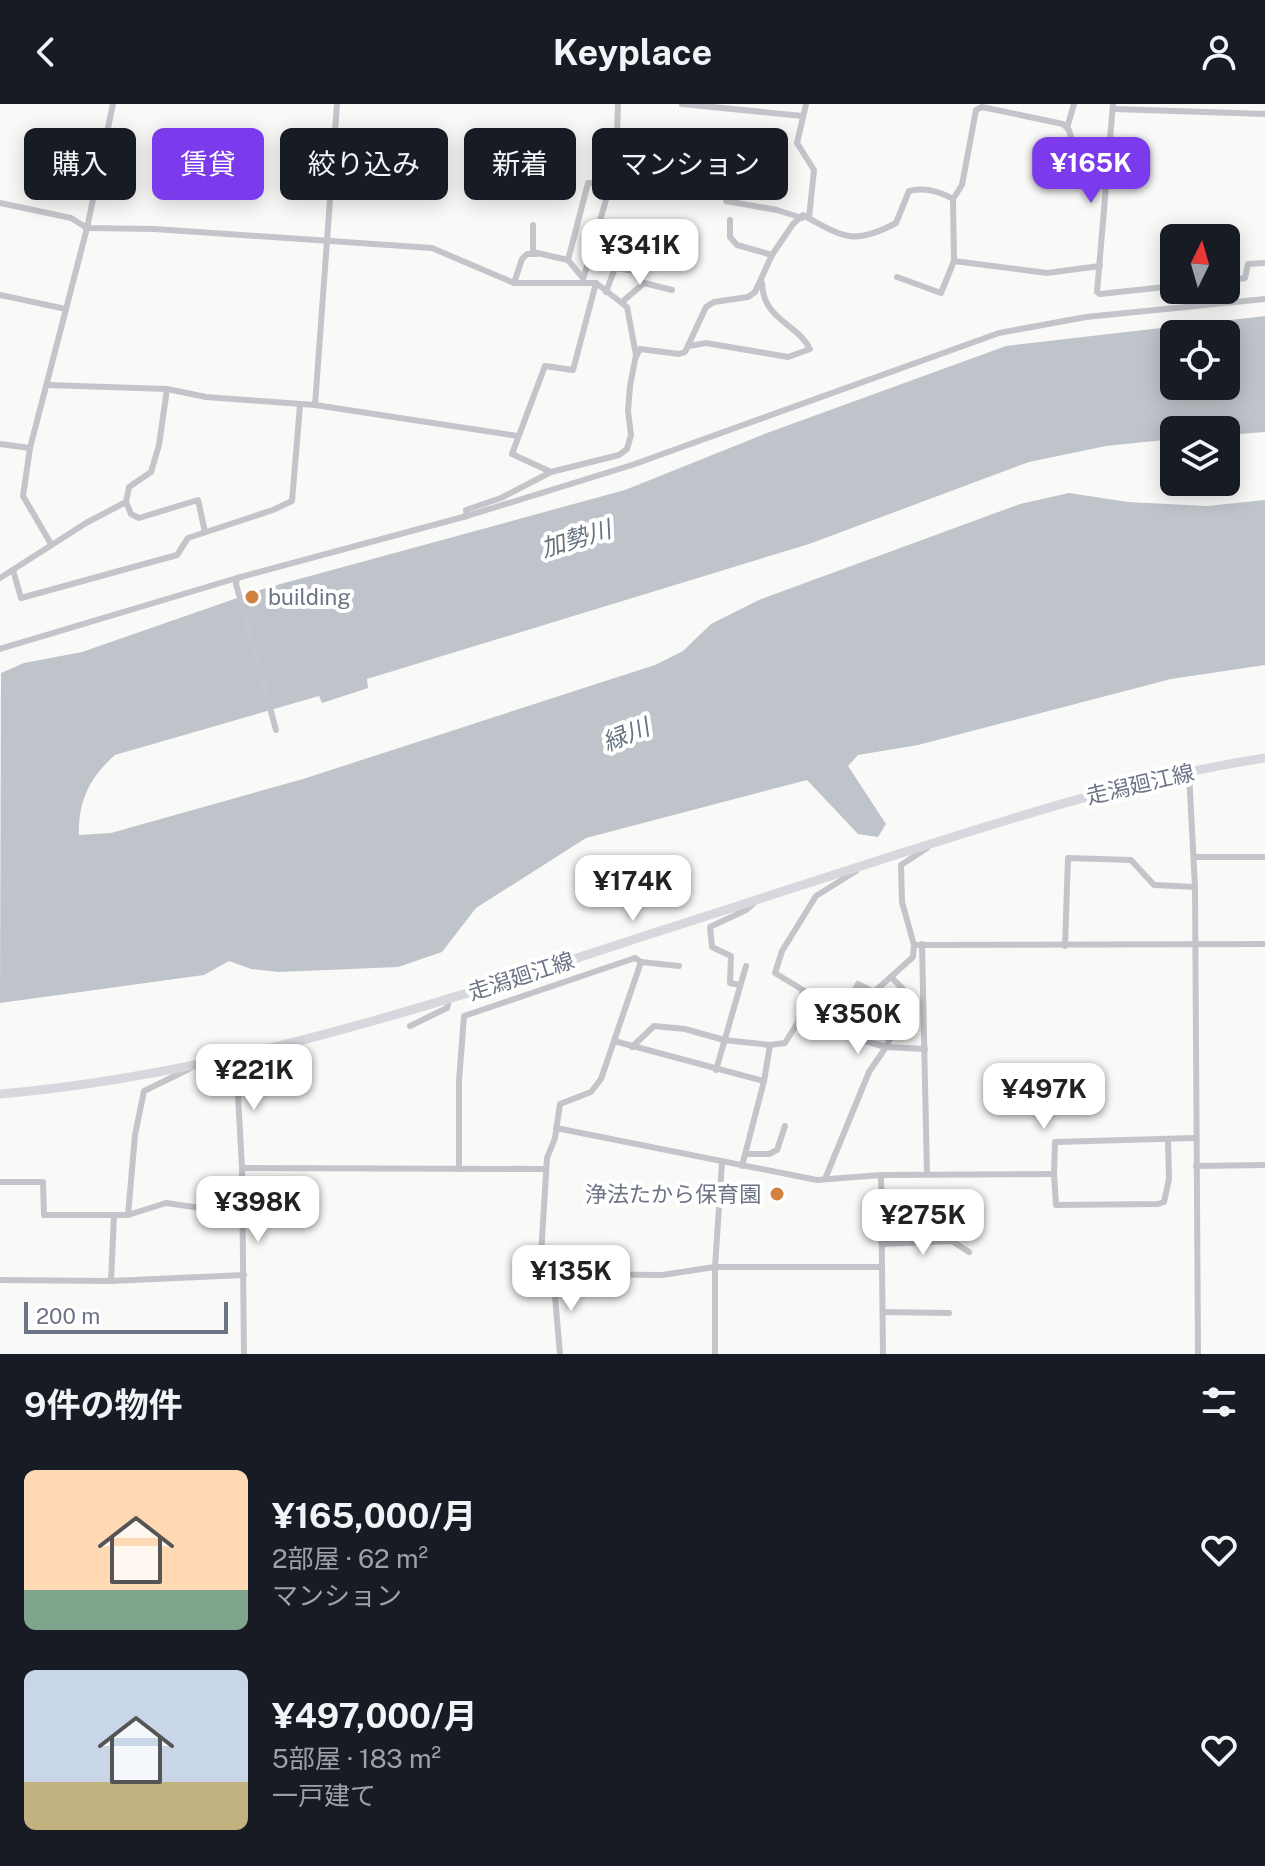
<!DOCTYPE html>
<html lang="ja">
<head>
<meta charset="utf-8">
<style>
	:root { --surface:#171b24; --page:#20242c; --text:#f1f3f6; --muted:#9ea1a6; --accent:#7c3aed }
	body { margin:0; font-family:"Public Sans","Noto Sans JP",sans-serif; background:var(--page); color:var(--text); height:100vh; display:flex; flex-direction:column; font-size:30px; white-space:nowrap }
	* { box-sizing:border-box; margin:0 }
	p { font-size:26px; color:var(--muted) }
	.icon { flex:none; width:44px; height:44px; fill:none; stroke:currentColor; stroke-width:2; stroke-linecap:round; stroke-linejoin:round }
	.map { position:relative; height:1250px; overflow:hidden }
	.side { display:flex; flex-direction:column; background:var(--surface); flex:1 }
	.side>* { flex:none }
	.top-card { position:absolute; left:24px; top:24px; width:800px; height:72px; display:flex; gap:16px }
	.needle { width:52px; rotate:5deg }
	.tools { position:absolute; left:1160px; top:120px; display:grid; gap:16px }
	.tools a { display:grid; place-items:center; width:80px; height:80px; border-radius:12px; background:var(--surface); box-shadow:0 4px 20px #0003; font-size:40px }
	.scale { position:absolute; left:24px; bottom:20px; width:204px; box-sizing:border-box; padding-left:8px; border:4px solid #6c7485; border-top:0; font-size:22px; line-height:28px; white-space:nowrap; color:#6c7485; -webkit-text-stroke:6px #fff; paint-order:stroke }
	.price { position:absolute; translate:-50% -68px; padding:0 18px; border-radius:16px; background:#fff; color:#222; font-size:26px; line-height:52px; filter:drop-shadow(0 2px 4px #0008) }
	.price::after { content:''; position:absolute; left:50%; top:48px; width:24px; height:18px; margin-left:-12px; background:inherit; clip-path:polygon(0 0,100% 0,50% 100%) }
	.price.selected { background:var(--accent); color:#fff }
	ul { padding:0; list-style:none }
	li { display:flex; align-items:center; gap:24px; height:200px; padding:0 24px }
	li span { display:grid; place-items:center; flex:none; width:224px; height:160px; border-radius:12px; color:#555 }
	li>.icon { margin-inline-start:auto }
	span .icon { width:96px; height:96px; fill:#fffc; stroke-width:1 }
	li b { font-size:34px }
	h2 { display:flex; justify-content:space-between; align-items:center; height:96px; padding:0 24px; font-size:34px }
	.pill { padding:0 28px; border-radius:12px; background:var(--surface); box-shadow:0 4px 20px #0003; font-size:28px; line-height:72px }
	.pill.selected { background:var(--accent); color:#fff }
	header { display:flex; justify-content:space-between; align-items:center; height:104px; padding:0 24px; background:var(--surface); font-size:36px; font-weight:700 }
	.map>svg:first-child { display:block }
</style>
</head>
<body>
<header><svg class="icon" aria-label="back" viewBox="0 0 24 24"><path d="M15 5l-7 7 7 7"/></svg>Keyplace<svg class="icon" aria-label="person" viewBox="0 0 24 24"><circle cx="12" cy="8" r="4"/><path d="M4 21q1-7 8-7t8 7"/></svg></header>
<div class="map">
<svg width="1265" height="1250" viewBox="0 0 1265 1250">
	<rect width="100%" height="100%" fill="#f9f9f7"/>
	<path fill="#bfc4ca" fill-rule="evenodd" d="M1265,212V328L1226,331V326H1174V335L1106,342L1029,358L809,440L367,575L368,584L322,599L319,592L115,651C90,673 78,697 79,731L111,729L303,675L655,561L683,547L711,520L761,495L1020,400L1069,389L1128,398L1207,402L1265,396V561L1171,575L918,641L858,651L848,662L886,720L878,733L858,730L807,676L586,734L476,804L442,848L398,863L279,868L251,865L229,857L204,871L0,899L1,569L24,559L82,548L266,484L625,386L767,329L1006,242ZM1174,230H1226V282H1174Z"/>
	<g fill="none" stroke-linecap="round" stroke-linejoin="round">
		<g stroke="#c3c5ca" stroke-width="6">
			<polyline points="682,0 803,12"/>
			<polyline points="806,0 797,39 814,66 809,114"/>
			<polyline points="1113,0 1097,188 1100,190 1174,182"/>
			<polyline points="1114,5 1265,10"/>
			<polyline points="1067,24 1074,0"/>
			<polyline points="726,97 777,106 802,114"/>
			<polyline points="0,99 71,114 87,124 154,125 432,144 514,179 596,179 627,203 636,251 630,282 628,307 631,331 627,345 619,351 551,368 501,394 466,406 467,412 237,474 236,480 276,626"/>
			<polyline points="730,116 730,133 737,141 772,151"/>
			<polyline points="533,121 533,148 568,156"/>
			<polyline points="1100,162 1047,169 954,157 953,95 962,81 976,6 982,3 1063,20 1069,26 1072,37 1087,41 1112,43"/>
			<polyline points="897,173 941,189 954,157"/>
			<polyline points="583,174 568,156 588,79 609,81"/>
			<polyline points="1226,177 1245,174 1248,160 1265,159"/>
			<polyline points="514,179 522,155 527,150 537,150"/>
			<polyline points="582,179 616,61 618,0"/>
			<polyline points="606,188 615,164 641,168 658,157"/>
			<polyline points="0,191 66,205"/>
			<polyline points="622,198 644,179 672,186"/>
			<path d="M689,242L706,239L788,253L810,245C797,219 763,216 762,179"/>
			<path d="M637,251L640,245L679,250L685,248L706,203L714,198L748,193L755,188L772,151L793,120L803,111C843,133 853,142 896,119L909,87C925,83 939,87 953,95"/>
			<polyline points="47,281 167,285 206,293 315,301 518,332"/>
			<polyline points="315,301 337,0"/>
			<polyline points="0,340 30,344"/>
			<polyline points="551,368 512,350 545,262 573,266 596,179"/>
			<polyline points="126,398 131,410 139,414 198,396 205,428"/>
			<polyline points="467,412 632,361 999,229 1086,213 1265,195"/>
			<polyline points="51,440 23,392 30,344 87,124 113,0"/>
			<polyline points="13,466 21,494 177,451 188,434 273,406 292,397 300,301"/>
			<polyline points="0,474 86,419 126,398 129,383 151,368 159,341 167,285"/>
			<polyline points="0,545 237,474"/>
			<polyline points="1189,668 1195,783 1198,1250"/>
			<polyline points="1194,753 1265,753"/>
			<polyline points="922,840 927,1070"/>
			<polyline points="914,841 1265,840"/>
			<polyline points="1065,842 1068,754 1131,756 1154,781 1195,783"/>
			<polyline points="641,858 679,862"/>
			<polyline points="740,881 730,879 731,852 712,843 710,823 746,806 754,799"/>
			<polyline points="798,918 886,943 925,945"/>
			<polyline points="410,922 447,904 449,895"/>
			<polyline points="833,928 858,880 874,888 913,853 914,841 902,798 901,761 927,744"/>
			<polyline points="614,937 764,977"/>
			<polyline points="632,943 654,922 685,925 724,936 770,941 785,939 798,918 803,886 775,869 782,847 816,792 856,767"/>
			<polyline points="236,954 242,1064 244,1250"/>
			<polyline points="716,966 746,862"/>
			<polyline points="556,1024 817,1076 881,1071 1054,1070"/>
			<polyline points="1168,1035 1169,1075 1164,1098 1158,1100 1056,1101 1054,1070 1055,1038 1195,1034"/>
			<polyline points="746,1050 769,1050 777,1046 785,1022"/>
			<polyline points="742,1062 764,977 770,941"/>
			<polyline points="1196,1062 1265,1061"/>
			<polyline points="242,1064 546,1065"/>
			<polyline points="459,1065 459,977 464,912 635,854 641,858 601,975 591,988 560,1000 555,1034 547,1054 541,1151 553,1170 560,1250"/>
			<polyline points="881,1071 883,1250"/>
			<polyline points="825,1075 869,968 886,943 904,905 896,900 904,886 891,873"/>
			<polyline points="0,1078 43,1078 44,1111 128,1111 166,1099 243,1110"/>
			<polyline points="128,1111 135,1031 144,987 189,965"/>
			<polyline points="882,1140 952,1137 969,1148"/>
			<polyline points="553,1170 662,1171 715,1163 882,1163"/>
			<polyline points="0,1176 111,1177 244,1171"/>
			<polyline points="111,1177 114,1112"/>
			<polyline points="883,1208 949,1209"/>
			<polyline points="715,1250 715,1163 722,1058"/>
		</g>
		<path stroke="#d6d8dd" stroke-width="9" d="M0,990C218,971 425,904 632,836C716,809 800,782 883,755C1009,715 1134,674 1265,654"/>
	</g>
	<g fill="#d18240" stroke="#fff" stroke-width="3">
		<circle cx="252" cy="493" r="8"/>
		<circle cx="777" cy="1090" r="8"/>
	</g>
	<g text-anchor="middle" stroke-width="8" stroke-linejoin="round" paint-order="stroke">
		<g font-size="22" fill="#6c7485" stroke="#fff" text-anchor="start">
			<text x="268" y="501">building</text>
			<text x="761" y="1098" text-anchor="end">浄法たから保育園</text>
		</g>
		<g font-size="22" fill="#6c7485" stroke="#fff">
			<text transform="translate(1140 680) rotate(-13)" y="8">走潟廻江線</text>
			<text transform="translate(521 872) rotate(-18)" y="8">走潟廻江線</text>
		</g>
		<g font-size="24" font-style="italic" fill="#67737f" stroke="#fff">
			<text transform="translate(576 435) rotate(-17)" y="8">加勢川</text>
			<text transform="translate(626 631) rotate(-22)" y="8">緑川</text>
		</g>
	</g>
</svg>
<div class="tools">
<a><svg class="needle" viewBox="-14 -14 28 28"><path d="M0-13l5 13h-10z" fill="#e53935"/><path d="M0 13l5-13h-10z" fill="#9ea1a6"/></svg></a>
<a><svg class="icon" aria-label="locate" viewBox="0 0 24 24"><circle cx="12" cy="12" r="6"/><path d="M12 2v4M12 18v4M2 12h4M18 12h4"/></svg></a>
<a><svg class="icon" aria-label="layers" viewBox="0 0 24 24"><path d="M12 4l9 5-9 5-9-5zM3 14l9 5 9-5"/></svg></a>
</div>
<div class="scale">200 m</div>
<b class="price selected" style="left:1091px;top:101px">¥165K</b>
<b class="price" style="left:640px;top:183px">¥341K</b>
<b class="price" style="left:633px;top:819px">¥174K</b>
<b class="price" style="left:858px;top:952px">¥350K</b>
<b class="price" style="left:254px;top:1008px">¥221K</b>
<b class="price" style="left:1044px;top:1027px">¥497K</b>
<b class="price" style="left:258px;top:1140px">¥398K</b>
<b class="price" style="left:923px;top:1153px">¥275K</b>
<b class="price" style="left:571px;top:1209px">¥135K</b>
<div class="top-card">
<a class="pill">購入</a>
<a class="pill selected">賃貸</a>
<a class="pill">絞り込み</a>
<a class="pill">新着</a>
<a class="pill">マンション</a>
</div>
</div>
<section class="side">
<h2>9件の物件<svg class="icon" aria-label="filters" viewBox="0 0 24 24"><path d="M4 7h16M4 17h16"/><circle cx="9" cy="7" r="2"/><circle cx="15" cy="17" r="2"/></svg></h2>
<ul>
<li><span style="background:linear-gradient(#ffd9b3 75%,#7fa58c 0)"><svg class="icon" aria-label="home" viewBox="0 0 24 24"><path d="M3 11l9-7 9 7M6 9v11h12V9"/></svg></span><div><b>¥165,000/月</b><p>2部屋 · 62 m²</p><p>マンション</p></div><svg class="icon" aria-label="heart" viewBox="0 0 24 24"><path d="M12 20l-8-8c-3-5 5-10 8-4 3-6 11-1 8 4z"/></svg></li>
<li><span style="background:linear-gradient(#c9d6e8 70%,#c2b280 0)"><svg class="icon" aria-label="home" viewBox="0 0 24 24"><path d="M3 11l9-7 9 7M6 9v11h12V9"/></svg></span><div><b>¥497,000/月</b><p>5部屋 · 183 m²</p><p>一戸建て</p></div><svg class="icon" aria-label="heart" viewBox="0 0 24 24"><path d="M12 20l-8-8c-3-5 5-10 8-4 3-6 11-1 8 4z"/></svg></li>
</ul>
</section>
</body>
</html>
